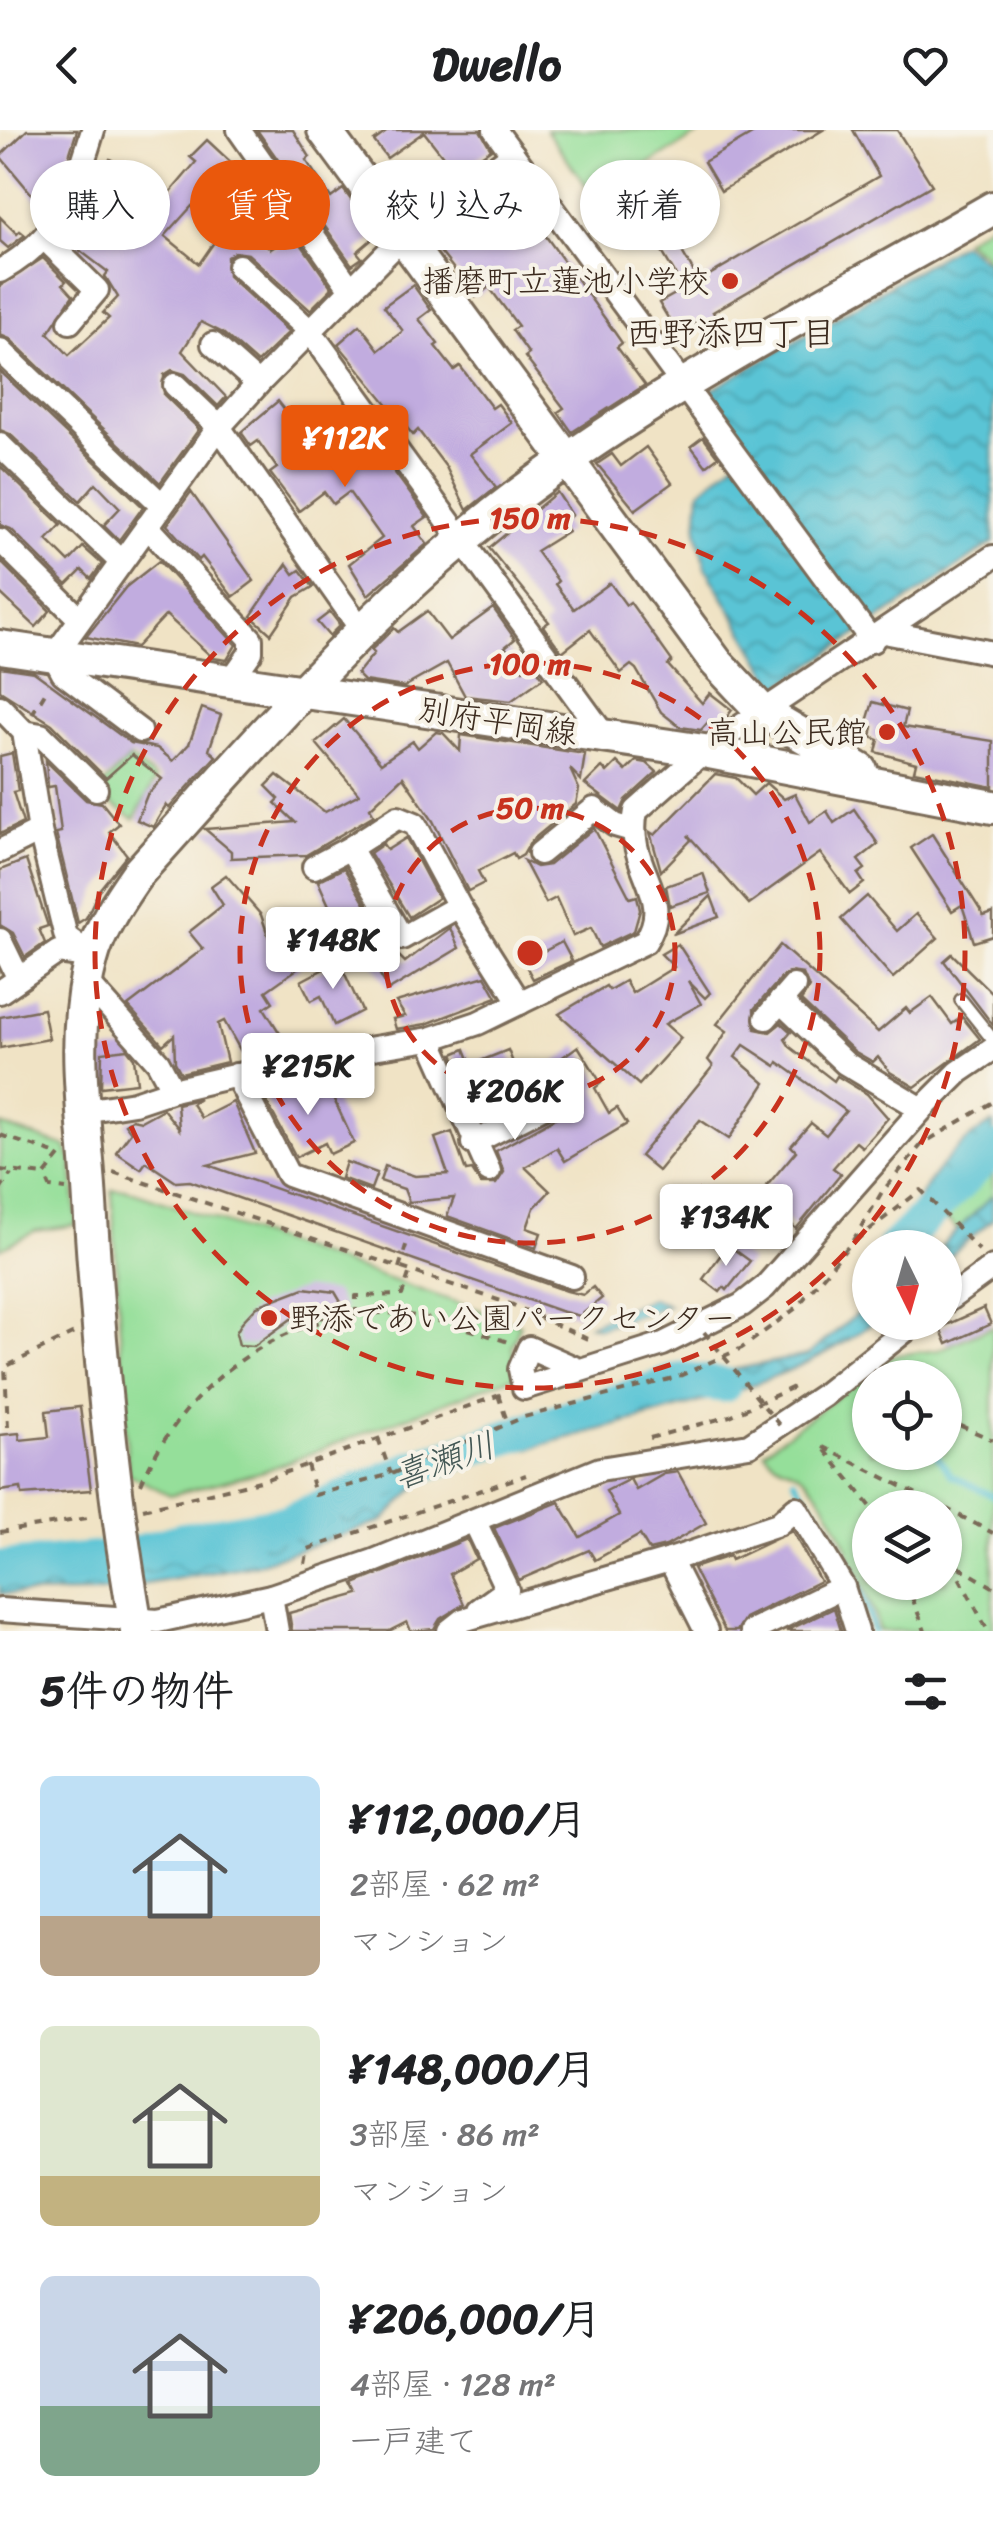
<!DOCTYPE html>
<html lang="ja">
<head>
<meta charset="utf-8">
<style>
	:root { --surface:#fff; --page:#f2f2f2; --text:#202124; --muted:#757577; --accent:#ea580c }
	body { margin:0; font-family:Sriracha,"Klee One",sans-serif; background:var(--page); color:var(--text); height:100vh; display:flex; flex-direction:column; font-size:38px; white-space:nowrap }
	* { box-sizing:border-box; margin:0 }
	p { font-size:32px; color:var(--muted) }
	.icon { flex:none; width:55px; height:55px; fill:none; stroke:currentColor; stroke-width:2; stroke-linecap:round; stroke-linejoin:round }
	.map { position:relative; height:1501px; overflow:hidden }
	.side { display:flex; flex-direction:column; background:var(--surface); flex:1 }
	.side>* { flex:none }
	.top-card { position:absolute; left:30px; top:30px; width:935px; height:90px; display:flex; gap:20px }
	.needle { width:65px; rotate:175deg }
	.tools { position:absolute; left:852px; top:1100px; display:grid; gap:20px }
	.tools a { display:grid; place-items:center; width:110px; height:110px; border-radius:50%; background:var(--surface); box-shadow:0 2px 8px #0004; font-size:50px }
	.price { position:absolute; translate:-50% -85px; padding:0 22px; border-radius:10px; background:#fff; color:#222; font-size:32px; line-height:65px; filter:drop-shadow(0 2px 5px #0008) }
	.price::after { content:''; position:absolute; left:50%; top:60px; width:30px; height:22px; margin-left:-15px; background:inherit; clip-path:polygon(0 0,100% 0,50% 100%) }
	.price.selected { background:var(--accent); color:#fff }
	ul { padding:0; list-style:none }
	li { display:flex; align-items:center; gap:30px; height:250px; padding:0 40px }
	li span { display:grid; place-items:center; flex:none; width:280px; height:200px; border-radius:15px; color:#555 }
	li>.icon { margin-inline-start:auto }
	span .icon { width:120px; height:120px; fill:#fffc; stroke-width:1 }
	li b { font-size:42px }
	h2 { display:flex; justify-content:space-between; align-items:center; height:120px; padding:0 40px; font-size:42px }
	.chip { padding:0 35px; border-radius:45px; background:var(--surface); box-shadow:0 2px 8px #0004; font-size:35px; line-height:90px }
	.chip.selected { background:var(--accent); color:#fff }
	header { display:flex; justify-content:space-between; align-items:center; height:130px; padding:0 40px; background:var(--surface); font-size:45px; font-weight:700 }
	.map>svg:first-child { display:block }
</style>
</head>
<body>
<header><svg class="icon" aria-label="back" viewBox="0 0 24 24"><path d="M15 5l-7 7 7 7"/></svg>Dwello<svg class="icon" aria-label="heart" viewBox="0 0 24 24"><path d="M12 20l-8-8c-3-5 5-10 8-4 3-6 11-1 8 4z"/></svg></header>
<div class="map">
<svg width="993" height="1501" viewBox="0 0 993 1501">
	<defs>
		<pattern id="water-waves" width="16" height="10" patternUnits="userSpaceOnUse" patternTransform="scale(2.5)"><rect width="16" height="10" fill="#5ac4d5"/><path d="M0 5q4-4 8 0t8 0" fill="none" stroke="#4c9fac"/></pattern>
	</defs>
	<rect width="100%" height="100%" fill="#f7f3e8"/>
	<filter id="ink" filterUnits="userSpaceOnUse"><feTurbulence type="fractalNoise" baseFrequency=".01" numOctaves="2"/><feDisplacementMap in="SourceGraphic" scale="20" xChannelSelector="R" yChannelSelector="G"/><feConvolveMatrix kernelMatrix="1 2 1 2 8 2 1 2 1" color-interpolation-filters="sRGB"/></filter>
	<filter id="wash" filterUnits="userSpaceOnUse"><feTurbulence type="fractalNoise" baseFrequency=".0048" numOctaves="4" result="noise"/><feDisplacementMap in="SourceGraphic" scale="40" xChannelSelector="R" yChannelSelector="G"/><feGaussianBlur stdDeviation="2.25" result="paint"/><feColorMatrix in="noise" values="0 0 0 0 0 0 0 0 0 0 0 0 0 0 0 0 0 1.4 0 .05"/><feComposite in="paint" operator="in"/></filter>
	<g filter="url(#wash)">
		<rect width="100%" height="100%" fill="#f0e3c5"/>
		<g fill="#95df9a" stroke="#68845c" stroke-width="2.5" fill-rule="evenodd">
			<polygon points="546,0 706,0 599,63 590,61"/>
			<polygon points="993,91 993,144 983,124 964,110"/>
			<polygon points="130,628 156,649 134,689 95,663"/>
			<polygon points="0,995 66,1017 72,1032 77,1095 35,1101 0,1119"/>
			<polygon points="993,1017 993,1065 959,1101 934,1078 967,1030"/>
			<polygon points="125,1059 520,1194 512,1216 517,1245 264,1341 170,1365 128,1344 112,1060"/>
			<path d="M993,1196V1501H879C872,1470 828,1363 803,1346C788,1335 775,1337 764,1321L894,1225L938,1220ZM870,1248H945V1322H870ZM870,1378H945V1452H870Z"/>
		</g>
		<g fill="url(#water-waves)" stroke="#4a777a" stroke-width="2.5">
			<polygon points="962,113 985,131 993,148 993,413 777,558 706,438 697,401 700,361 745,322 705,264"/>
			<path d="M993,993V1017L967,1030L934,1078L894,1114C919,1064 943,1020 993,993Z"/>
			<polygon points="993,1065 993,1089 945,1130 945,1118 940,1117"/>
			<polygon points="651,1168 669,1175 599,1198 589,1195"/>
			<path d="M870,1173L872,1193C796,1257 625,1291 526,1319L497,1322L435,1338L383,1391L254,1435L95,1463L0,1464V1438L122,1427L181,1410L287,1392L413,1338L682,1250L808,1225Z"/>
		</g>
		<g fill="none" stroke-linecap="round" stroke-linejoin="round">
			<g stroke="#5ac4d5" stroke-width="6">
				<polyline points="934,1322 951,1345 993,1366"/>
				<path d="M794,1349C830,1394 860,1445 873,1501"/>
			</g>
			<g stroke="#5ac4d5" stroke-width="35">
				<polyline points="894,1118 993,1020"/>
				<polyline points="0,1438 122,1427 181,1410 287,1392 413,1338 682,1250 724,1255"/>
			</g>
		</g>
		<g id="blocks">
			<g fill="#c1acdf" fill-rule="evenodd">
				<polygon points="27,0 77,0 63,45 45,59 53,67 45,80 0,26"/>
				<polygon points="257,0 293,0 310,27 306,30 331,68 343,59 377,105 357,122 362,128 352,135"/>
				<polygon points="389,0 480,0 491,19 456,43 424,2 387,28 374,11"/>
				<polygon points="759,0 823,0 721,61 704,32"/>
				<polygon points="853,0 897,0 932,55 713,182 722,196 708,204 700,190 677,203 659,173 684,159 655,110 670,101 699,151 879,46"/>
				<path d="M207,10L266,65L243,91L247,98L271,119L294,104L332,158L310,180L248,124L235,122L227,127L228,146L289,202L257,233L223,203L201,192L182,221L226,267L218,276L185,244L172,240L164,245V265L199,299L160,353L10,209L0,205V156L43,128L66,151L63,154L73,165L48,203L69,225L109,188L103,183L118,167L105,146L108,142L70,113L105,53L99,50L110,29L168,65L196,32L190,27ZM192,76L216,96L211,103L217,108L199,134L165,106Z"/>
				<polygon points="518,56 536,80 531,83 540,98 606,190 622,213 617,217 645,255 572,302 558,282 564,278 525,227 529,224 512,200 518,196 489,157 476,167 430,109 445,99 448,103"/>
				<polygon points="0,87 17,104 20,101 25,105 8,118 0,111"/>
				<polygon points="413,155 431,180 419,189 438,214 435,216 454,240 460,236 492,278 498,274 512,293 470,324 496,357 467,380 446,337 418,300 413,305 338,214 360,195 379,220 403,201 384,176"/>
				<polygon points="0,241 143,377 119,410 104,395 120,378 96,353 80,371 10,304 0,300"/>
				<polygon points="278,271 327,333 366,303 427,387 414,396 427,414 368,465 349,434 382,408 349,362 333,374 324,362 299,381 270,343 277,338 258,311 251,316 241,302"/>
				<polygon points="703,307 718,327 706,336 691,316"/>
				<polygon points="646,317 672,353 635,380 597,334 612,324 621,336"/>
				<polygon points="0,336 61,395 47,410 69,432 83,417 102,434 91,449 82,440 67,455 11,399 0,395"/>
				<polygon points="191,362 254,451 233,467 202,427 199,430 167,395"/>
				<polygon points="557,362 572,385 562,392 568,401 536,421 558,451 555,454 574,479 610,453 626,475 630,472 672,531 668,535 702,573 710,563 732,580 726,588 715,596 709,591 701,600 680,597 661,582 636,539 631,535 621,543 590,500 562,522 543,496 549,492 489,418"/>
				<polygon points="0,431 50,481 36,497 0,463"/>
				<polygon points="159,431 236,515 227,530 213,528 166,485 136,517 86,507 126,457"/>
				<polygon points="287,434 294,444 300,440 313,457 296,467 271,504 251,486"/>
				<polygon points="493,478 515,509 505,517 523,540 533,533 543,548 511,571 465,566 447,533 404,557 364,551 357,544 374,523 371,520 394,498 398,502 427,481 449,510"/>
				<polygon points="330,482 340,495 329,506 317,492"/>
				<polygon points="0,537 34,542 131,613 157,618 173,631 189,614 202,578 221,585 209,620 216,626 169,678 166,675 153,697 137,690 147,665 162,649 132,625 106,648 52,594 0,561"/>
				<polygon points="873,572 907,581 903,597 993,611 993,657 914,641 916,633 876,622 879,610 871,607 873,597 866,595"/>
				<polygon points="344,589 381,633 413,611 418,618 436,602 443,603 460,621 461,605 585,624 581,650 570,639 579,659 576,674 531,711 523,725 516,729 513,723 478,741 484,753 468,761 433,691 403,647 370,678 374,685 306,725 231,728 231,721 205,699 295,692 275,673 279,669 266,656 277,645 325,682 359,664 316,613"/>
				<polygon points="12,623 18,661 13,662 23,693 0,704 0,626"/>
				<polygon points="46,631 86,670 102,673 119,694 109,702 127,725 99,760 86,788 78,793 56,703 61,702 55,656 48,657"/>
				<polygon points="636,631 647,633 657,642 626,670 621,681 585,654 602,637 607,642 617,632 626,641"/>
				<polygon points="715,644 736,648 753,665 766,653 784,669 795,664 810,692 827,681 834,693 854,679 878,714 858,730 865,739 858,744 864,753 850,764 820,723 749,774 688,705 691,710 661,741 650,702 655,705"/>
				<polygon points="594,698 630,768 637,766 640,780 634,801 600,817 591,798 573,806 556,768 546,773 524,731 536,737 549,735"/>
				<polygon points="932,704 984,786 993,783 993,806 974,812 962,775 952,781 911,718"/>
				<polygon points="406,708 438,768 409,787 370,723 383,714 387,720"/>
				<polygon points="26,730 48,796 39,799 45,813 25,827 13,803 0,795 0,740"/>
				<polygon points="344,738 374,789 367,792 378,819 355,833 318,751"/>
				<polygon points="703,743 710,763 670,776 666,756"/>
				<polygon points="226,745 261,785 270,811 279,805 300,837 266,861 273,872 264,878 286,913 260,925 256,919 244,927 224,891 218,894 227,932 181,943 175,932 174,905 163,915 128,876 203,819 189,802 223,775 211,756"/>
				<polygon points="711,766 719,787 673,804"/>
				<polygon points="867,766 897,801 916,784 938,808 893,848 841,789"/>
				<polygon points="450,798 459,818 389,860 373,833 394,821 405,832"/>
				<polygon points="562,812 572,831 533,849 524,832"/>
				<polygon points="678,814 710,863 705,868 688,851 701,874 665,894 681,908 639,955 559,884 606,856 609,860 625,851 632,863 674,837 661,824"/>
				<polygon points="780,815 878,902 906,878 910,883 932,867 952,894 962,887 980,909 915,957 890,942 878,927 873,932 854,921 801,871 809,858 803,844 790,842 783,846 754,879 755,899 770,902 781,893 791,902 785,909 790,917 834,951 837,946 867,964 888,988 862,1017 856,1012 833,1038 841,1044 796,1099 760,1064 796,1021 791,1016 811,993 826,1005 846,981 778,932 776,936 744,915 735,927 765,953 729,1009 700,990 658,1041 640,1026 713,936 708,930 727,901 717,894"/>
				<polygon points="952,824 993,864 993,895 944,831"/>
				<polygon points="339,831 362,881 334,895 321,866 311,871 301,851"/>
				<polygon points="485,846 497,867 426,894 396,899 393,889 405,886 396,872"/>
				<polygon points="43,879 49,909 0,918 0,887"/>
				<polygon points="578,916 601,953 595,958 609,983 617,978 627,994 565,1031 557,1018 525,1037 550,1061 534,1078 527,1098 541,1103 536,1118 447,1086 454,1068 409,1072 404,1059 380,1051 385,1036 415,1046 448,1044 435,1008 452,1002 466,1041 472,1040 481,1054 496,1054 504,1042 496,1021 559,986 565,967 551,958 499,983 494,972 477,978 453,924 465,919 470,932 478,932 508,920 517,943 524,938 532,949"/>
				<polygon points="127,919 134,928 137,953 101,957 102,922"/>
				<polygon points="283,950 291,966 325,950 354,1013 330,1024 325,1013 296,1027 260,959"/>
				<polygon points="199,969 192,974 201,988 233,972 255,1023 208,1035 567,1161 583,1165 593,1157 602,1168 580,1186 560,1181 190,1051 176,1052 146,1032 141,1039 116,1022 131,1002 125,994 132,989 141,991 163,979 179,999 177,974"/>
				<polygon points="346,1032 377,1043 371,1059 341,1048"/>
				<polygon points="728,1115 750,1131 727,1160 724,1157 720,1162 703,1149"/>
				<polygon points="304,1158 335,1162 345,1179 328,1188 291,1189 254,1216 239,1215 236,1203 242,1192 257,1176"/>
				<polygon points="984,1178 991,1194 947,1214 940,1198"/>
				<polygon points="80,1277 91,1360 22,1365 21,1358 0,1361 0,1305 19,1303 20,1310 49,1307 46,1281"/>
				<polygon points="678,1342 706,1393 666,1416 649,1420 640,1405 595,1430 589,1420 519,1450 494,1398 559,1372 580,1407 619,1385 606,1361 630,1349 636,1360 664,1344"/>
				<polygon points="792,1401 820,1451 745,1488 737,1501 725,1501 693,1438 729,1426 731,1430"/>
				<polygon points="467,1409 476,1429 450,1444 464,1474 440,1489 434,1499 411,1501 407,1492 389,1501 292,1501 289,1483 359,1464 354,1454"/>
				<polygon points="834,1478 841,1501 786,1501"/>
			</g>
		</g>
	</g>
	<g filter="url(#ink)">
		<use href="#blocks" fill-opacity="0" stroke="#7a6b58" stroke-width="2.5"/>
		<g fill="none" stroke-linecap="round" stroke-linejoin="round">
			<g stroke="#7a6b58" stroke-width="16">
				<polyline id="lane" points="961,870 993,910"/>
			</g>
			<g stroke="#7a6b58" stroke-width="28">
				<g id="street">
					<polyline points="239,0 350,158"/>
					<polyline points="495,0 872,511"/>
					<polyline points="44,108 97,160 70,192"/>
					<polyline points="239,136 310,201 606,608"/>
					<path d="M0,141C62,106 73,65 93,0"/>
					<polyline points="213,214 258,254"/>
					<polyline points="0,220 161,374"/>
					<polyline points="175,255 219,297 363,502"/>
					<polyline points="0,315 121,432"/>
					<polyline points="147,396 251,509 251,522 230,552"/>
					<polyline points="0,410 80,489"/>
					<polyline points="884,502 993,523"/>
					<polyline points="0,577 24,602 40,701 66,807 92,826"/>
					<polyline points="140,601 63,543 54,526 219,297 258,254 404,106 513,24"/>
					<polyline points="24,602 41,605 96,659"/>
					<polyline points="0,721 40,701"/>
					<polyline points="540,723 594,679 615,695 632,700"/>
					<polyline points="314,737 350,718"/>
					<polyline points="459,776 415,694 398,687 350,718 402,808 459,776 520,873"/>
					<polyline points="0,810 18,847"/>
					<polyline points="0,862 58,822 88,826"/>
					<polyline points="780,871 845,933 922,979"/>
					<polyline points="766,888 794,856"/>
					<polyline points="430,909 489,1041"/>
					<polyline points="236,945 288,1045 572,1147"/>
					<path d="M173,960L311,928L430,909L478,893L645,812C677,765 624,739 636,681L704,621L993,427"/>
					<polyline points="84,981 134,973 173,960 158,932 86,851"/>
					<polyline points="473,1013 551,973"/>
					<polyline points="945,1172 993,1137"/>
					<polyline points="579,1240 529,1218 520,1239 524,1258 663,1214 742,1175 765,1157 922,979 959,942 993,919"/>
					<polyline points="475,1392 507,1460 479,1480"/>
					<polyline points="670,1430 778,1394 796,1378 843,1457 857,1501"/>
					<polyline points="271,1466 277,1501"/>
					<polyline points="0,1480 158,1491 271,1466 374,1431 600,1339 749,1315 824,1265 916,1192"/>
					<polyline points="449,1501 463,1490 670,1430 706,1501"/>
					<polyline points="752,1501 843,1457"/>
				</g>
			</g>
			<g stroke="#7a6b58" stroke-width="38">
				<g id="secondary">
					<polyline points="324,0 716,532 763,582 861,640"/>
					<polyline points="0,517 704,621 993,677"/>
					<path d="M137,1501C111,1354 98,1206 89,1057C84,982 71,903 91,830C99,799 119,770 137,744C242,628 345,507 465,407C624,275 815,181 993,78"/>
				</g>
			</g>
			<g stroke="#7a6b58" stroke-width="4" stroke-dasharray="8 8" stroke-linecap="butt">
				<polyline points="32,584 48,558"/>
				<polyline points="0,1005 60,1025"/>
				<polyline points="60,1026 45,1045 50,1057 66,1059"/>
				<polyline points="0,1040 45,1045"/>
				<polyline points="113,1042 513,1175 594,1212"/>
				<polyline points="0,1060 11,1044"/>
				<polyline points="856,1110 921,1060 979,1120"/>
				<polyline points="399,1138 408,1109"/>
				<polyline points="356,1186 356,1166 402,1165 410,1141"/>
				<polyline points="498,1265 508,1294"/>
				<polyline points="945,1289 993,1310"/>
				<polyline points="8,1297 5,1237 74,1203"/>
				<polyline points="378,1308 391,1344"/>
				<polyline points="650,1308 730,1286 796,1256"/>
				<polyline points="823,1317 945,1378"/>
				<polyline points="825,1320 872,1378"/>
				<polyline points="307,1334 315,1365 391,1344 524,1287 677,1247 742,1218 796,1178 852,1112 882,1062 922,1014 993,972"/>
				<path d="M141,1354C181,1259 278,1182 385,1183C428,1184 471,1200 511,1213"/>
				<polyline points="945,1378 993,1403"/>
				<polyline points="143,1379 264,1350 505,1263"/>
				<polyline points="0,1402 94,1387"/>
				<polyline points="945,1429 993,1457"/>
				<polyline points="305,1434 308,1419 526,1345"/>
				<polyline points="952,1434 988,1501"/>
				<polyline points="906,1452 925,1501"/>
			</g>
			<use href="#lane" stroke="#fff" stroke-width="11"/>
			<use href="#street" stroke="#fff" stroke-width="22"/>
			<use href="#secondary" stroke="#fff" stroke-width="32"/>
			<polyline stroke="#7a6b58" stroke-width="4" stroke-dasharray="8 8" stroke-linecap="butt" points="704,1202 780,1296"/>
		</g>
	</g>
	<g fill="none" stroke="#c8321e" stroke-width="5" stroke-dasharray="18 12">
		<circle cx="530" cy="823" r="145"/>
		<circle cx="530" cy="823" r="290"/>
		<circle cx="530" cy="823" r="435"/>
	</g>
	<g fill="#c8321e" stroke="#f7f3e8" stroke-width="4">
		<circle cx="730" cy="151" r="10"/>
		<circle cx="887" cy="602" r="10"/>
		<circle cx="269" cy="1188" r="10"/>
	</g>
	<g text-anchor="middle" stroke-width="8" stroke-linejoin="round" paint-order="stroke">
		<g font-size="32" fill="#3b2a1e" stroke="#f7f3e8" text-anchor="end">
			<text x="710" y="162">播磨町立蓮池小学校</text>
			<text x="867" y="613">高山公民館</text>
			<text x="289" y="1199" text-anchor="start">野添であい公園パークセンター</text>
		</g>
		<g font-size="32" fill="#3b2a1e" stroke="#f7f3e8">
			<text transform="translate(498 591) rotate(9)" y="11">別府平岡線</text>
		</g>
		<g font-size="35" fill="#3b2a1e" stroke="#f7f3e8">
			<text x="731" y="215">西野添四丁目</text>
		</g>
		<g font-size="35" font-style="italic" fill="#445855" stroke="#f7f3e8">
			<text transform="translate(444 1330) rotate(-19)" y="12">喜瀬川</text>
		</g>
	</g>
	<circle cx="530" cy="823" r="15" fill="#c8321e" stroke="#f7f3e8" stroke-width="5"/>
	<g font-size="30" text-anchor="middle" font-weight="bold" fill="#c8321e" stroke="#f7f3e8" stroke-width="8" stroke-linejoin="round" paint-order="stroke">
		<text x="530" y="398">150 m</text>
		<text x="530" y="544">100 m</text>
		<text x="530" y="688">50 m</text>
	</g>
</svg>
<div class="tools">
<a><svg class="needle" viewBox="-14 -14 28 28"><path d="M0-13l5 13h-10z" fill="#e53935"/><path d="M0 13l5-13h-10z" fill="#757577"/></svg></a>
<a><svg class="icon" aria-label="locate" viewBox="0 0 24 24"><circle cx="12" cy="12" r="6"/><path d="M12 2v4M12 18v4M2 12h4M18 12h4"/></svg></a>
<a><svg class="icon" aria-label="layers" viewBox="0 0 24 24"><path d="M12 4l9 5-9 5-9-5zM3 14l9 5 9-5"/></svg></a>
</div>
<b class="price selected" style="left:345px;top:360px">¥112K</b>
<b class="price" style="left:333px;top:862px">¥148K</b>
<b class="price" style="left:308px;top:988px">¥215K</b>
<b class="price" style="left:515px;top:1013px">¥206K</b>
<b class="price" style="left:726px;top:1139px">¥134K</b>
<div class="top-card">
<a class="chip">購入</a>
<a class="chip selected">賃貸</a>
<a class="chip">絞り込み</a>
<a class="chip">新着</a>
</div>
</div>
<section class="side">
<h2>5件の物件<svg class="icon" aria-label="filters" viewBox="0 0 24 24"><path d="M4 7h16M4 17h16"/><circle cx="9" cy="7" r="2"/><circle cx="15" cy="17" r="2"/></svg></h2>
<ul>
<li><span style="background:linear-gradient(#bfe0f5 70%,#b9a48a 0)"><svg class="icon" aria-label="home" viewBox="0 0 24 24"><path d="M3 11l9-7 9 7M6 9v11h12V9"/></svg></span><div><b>¥112,000/月</b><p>2部屋 · 62 m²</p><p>マンション</p></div></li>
<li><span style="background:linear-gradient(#dfe7d0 75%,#c2b280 0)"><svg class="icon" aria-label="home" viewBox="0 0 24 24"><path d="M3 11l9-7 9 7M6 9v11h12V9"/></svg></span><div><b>¥148,000/月</b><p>3部屋 · 86 m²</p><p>マンション</p></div></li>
<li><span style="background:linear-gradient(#c9d6e8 65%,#7fa58c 0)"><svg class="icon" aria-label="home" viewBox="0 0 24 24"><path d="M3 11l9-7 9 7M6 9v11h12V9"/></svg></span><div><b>¥206,000/月</b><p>4部屋 · 128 m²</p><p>一戸建て</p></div></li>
</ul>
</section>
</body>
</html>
